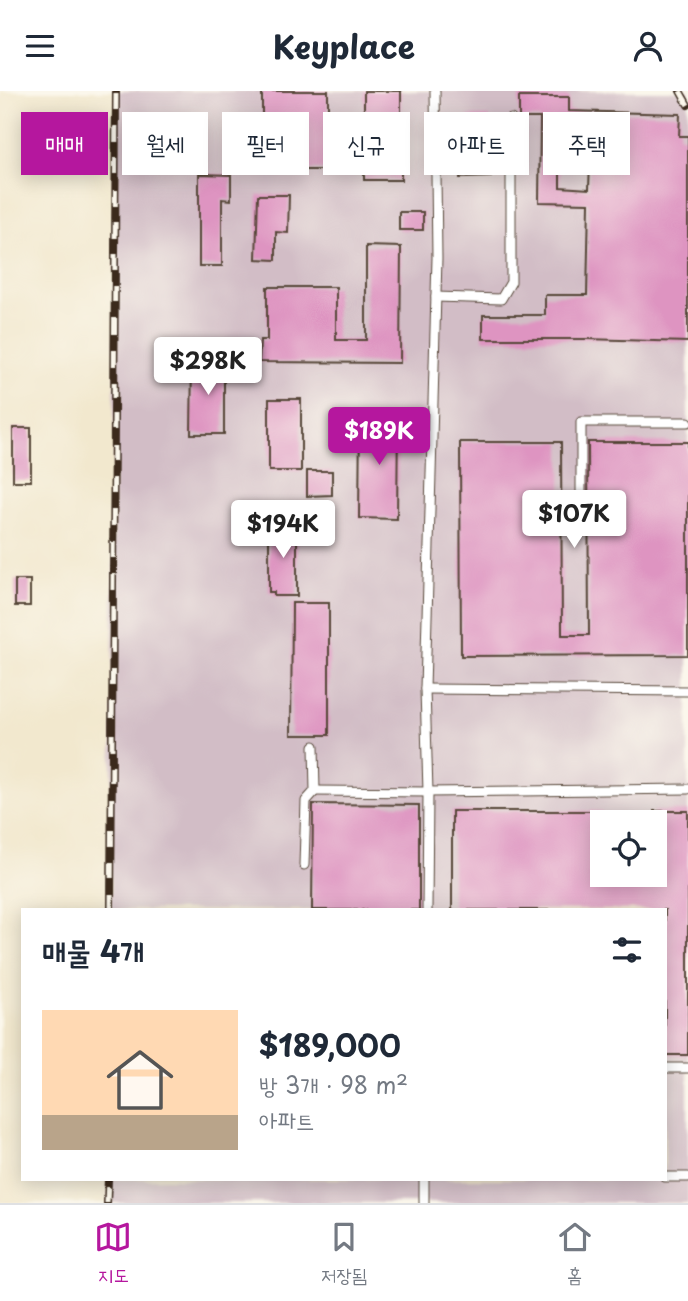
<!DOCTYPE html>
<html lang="ko">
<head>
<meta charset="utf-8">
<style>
	:root { --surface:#fff; --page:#f2f2f3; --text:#1f2937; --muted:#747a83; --line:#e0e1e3; --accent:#b5179e }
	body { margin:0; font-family:"Playpen Sans","Poor Story",sans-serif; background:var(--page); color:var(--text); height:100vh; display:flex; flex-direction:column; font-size:26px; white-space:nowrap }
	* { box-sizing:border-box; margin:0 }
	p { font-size:23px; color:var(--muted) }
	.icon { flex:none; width:38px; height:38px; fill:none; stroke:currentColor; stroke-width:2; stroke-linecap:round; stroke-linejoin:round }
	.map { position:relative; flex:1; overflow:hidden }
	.side { position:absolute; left:21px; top:817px; width:646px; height:273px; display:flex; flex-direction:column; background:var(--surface); border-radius:0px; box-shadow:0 4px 18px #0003 }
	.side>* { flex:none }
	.guide { position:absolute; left:21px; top:21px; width:648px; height:63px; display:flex; gap:14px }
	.controls { position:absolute; left:590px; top:719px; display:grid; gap:14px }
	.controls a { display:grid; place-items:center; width:77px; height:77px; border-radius:0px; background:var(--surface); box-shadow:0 4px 18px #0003; font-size:35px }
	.price { position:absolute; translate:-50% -60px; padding:0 16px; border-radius:7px; background:#fff; color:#222; font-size:23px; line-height:46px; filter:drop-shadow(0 2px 4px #0008) }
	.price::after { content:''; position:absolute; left:50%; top:42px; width:21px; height:16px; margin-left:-10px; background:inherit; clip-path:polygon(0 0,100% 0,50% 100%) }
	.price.selected { background:var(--accent); color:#fff }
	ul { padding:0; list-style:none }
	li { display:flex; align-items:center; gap:21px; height:175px; padding:0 21px }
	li+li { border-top:2px solid var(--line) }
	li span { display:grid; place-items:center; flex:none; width:196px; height:140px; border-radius:0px; color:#555 }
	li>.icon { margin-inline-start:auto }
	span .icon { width:84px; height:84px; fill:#fffc; stroke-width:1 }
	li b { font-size:30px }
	h2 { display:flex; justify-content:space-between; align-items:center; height:84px; padding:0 21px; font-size:30px }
	.tag { padding:0 24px; border-radius:0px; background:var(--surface); box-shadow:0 4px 18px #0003; font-size:24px; line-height:63px }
	.tag.selected { background:var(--accent); color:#fff }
	header { display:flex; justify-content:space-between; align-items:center; height:91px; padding:0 21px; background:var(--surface); font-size:32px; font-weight:700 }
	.tab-bar { display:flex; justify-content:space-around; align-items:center; height:98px; border-top:2px solid var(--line); background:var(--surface); font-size:19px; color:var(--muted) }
	.tab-bar a { display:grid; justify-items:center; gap:4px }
	.tab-bar .selected { color:var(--accent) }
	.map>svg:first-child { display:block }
</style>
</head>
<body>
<header><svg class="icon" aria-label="menu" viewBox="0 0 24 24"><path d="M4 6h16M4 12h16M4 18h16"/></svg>Keyplace<svg class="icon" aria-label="person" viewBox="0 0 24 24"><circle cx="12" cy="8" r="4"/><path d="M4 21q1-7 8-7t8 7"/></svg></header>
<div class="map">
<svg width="688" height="1112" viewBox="0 0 688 1112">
	<rect width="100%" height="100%" fill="#fbf7ec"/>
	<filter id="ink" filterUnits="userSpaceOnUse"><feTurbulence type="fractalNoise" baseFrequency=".0143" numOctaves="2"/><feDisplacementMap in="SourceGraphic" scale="14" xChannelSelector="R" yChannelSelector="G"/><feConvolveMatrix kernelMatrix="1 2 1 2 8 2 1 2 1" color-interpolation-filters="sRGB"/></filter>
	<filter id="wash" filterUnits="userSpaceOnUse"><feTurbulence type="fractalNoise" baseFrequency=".00686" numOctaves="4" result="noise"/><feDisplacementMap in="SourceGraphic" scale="28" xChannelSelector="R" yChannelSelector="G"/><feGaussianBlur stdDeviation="1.57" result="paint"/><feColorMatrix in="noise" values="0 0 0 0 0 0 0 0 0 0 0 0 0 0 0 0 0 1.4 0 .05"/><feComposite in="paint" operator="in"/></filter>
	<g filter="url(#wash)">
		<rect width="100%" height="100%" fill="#f2e8ce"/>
		<path fill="#d2bdc6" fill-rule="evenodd" d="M116,0H688V1112H108L109,1088H665V819H111ZM602,732H654V784H602Z"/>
		<g id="blocks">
			<g fill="#de94c1" fill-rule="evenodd">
				<polygon points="262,0 328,0 328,79 303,79 303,43 262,43"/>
				<rect x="364" y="0" width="37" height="89"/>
				<path d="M519,6H569V20L680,23L679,45H688V251L586,248H483V224H545V204H587L589,112L539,111L540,27H519ZM560,43H591L589,98L560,96Z"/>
				<polygon points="468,25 490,25 491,86 460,87 460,51 468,51"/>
				<polygon points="199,83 231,84 231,109 222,108 222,175 199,175"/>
				<polygon points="258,104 289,104 288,142 276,141 276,169 256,168"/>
				<rect x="399" y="121" width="24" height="18"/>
				<polygon points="366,155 401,156 400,272 259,271 260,249 267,249 267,196 336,196 336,249 366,249"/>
				<polygon points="192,268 224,268 224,343 191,343"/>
				<rect x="269" y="308" width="32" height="72"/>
				<polygon points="360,325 398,325 397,428 359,427"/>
				<rect x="13" y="337" width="18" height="53"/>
				<polygon points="460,351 561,351 562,544 589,544 588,351 688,351 688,564 461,565"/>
				<polygon points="307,380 332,380 332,404 307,405"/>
				<polygon points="274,431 288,431 288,437 297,437 297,505 274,505 274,501 269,501 269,437 274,437"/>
				<rect x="15" y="489" width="15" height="26"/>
				<polygon points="292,512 329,512 329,644 291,644"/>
				<polygon points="313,713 419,714 419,819 312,819"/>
				<polygon points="452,720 602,720 602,784 654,784 654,720 688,720 688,964 665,964 665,819 452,819"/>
			</g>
		</g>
	</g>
	<g filter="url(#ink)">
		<use href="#blocks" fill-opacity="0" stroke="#564638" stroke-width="2"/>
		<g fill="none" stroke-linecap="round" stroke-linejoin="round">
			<g stroke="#564638" stroke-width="11">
				<g id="service">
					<polyline points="436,206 501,208 511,191 511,28"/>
					<polyline points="581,441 581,331 688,331"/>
					<polyline points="425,598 688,600"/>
					<polyline points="315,700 428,701 688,698"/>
					<polyline points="304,774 306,710 315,700 314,655"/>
					<polyline points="427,819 428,701 425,598 437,167 435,0"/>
					<polyline points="665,977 688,977"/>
					<polyline points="665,1086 688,1086"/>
					<polyline points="424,1112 424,1088"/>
				</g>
			</g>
			<use href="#service" stroke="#fff" stroke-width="9"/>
			<g stroke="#3b2a1e" stroke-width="8">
				<g id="rail">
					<polyline points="680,0 688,14"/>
					<polyline points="111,819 116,0"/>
					<polyline points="107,1112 108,1088"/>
				</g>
			</g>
			<use href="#rail" stroke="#fbf7ec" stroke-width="5" stroke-dasharray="16" stroke-linecap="butt"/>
		</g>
	</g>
</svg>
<div class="controls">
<a><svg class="icon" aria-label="locate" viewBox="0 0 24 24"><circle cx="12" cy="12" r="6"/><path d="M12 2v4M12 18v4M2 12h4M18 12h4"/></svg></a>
</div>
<b class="price" style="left:208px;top:306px">$298K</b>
<b class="price selected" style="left:379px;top:376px">$189K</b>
<b class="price" style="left:574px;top:459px">$107K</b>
<b class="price" style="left:283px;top:469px">$194K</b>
<div class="guide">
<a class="tag selected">매매</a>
<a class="tag">월세</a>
<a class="tag">필터</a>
<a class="tag">신규</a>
<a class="tag">아파트</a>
<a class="tag">주택</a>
</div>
<section class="side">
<h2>매물 4개<svg class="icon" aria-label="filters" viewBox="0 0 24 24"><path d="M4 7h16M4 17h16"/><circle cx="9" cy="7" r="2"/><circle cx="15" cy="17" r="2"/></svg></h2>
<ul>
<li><span style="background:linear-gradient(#ffd9b3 75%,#b9a48a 0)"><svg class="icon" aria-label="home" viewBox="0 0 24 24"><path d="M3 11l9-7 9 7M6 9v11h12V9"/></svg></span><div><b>$189,000</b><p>방 3개 · 98 m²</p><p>아파트</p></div></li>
</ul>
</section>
</div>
<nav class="tab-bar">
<a class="selected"><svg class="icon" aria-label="map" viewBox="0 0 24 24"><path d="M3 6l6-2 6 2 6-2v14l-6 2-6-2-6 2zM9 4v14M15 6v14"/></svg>지도</a>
<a><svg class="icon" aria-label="saved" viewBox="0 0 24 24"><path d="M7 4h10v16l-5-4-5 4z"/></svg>저장됨</a>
<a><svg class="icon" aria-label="home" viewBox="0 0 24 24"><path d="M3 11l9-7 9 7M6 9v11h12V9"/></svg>홈</a>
</nav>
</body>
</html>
